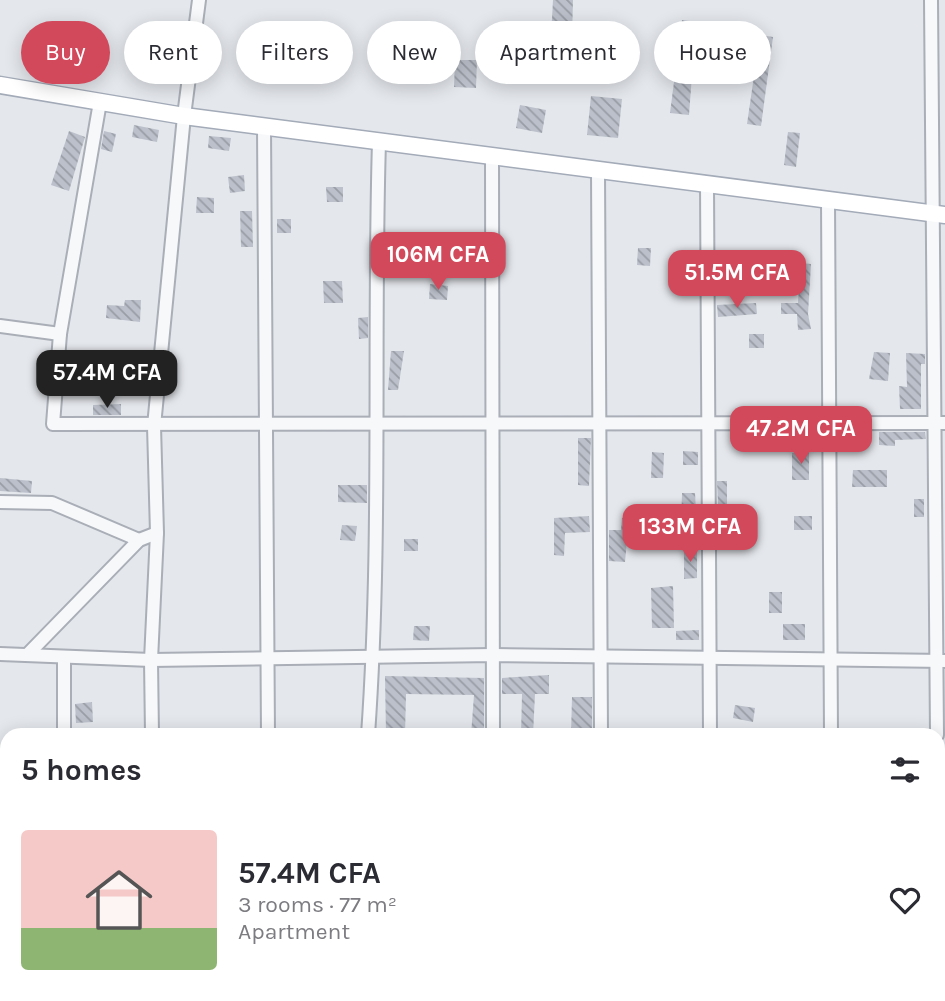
<!DOCTYPE html>
<html lang="en">
<head>
<meta charset="utf-8">
<style>
	:root { --surface:#fff; --page:#f7f7f7; --text:#2b2b33; --muted:#7c7c81; --line:#e1e1e2; --accent:#d1495b }
	body { margin:0; font-family:Karla,sans-serif; background:var(--page); color:var(--text); height:100vh; display:flex; flex-direction:column; font-size:26px; white-space:nowrap }
	* { box-sizing:border-box; margin:0 }
	p { font-size:23px; color:var(--muted) }
	.icon { flex:none; width:38px; height:38px; fill:none; stroke:currentColor; stroke-width:2; stroke-linecap:round; stroke-linejoin:round }
	.map { position:relative; flex:1; overflow:hidden }
	.side { position:absolute; left:0px; top:728px; width:945px; height:273px; display:flex; flex-direction:column; background:var(--surface); border-radius:21px 21px 0 0; box-shadow:0 4px 18px #0003 }
	.side>* { flex:none }
	.banner { position:absolute; left:21px; top:21px; width:903px; height:63px; display:flex; gap:14px }
	.price { position:absolute; translate:-50% -60px; padding:0 16px; border-radius:14px; background:var(--accent); color:#fff; font-size:23px; line-height:46px; filter:drop-shadow(0 2px 4px #0008) }
	.price::after { content:''; position:absolute; left:50%; top:42px; width:21px; height:16px; margin-left:-10px; background:inherit; clip-path:polygon(0 0,100% 0,50% 100%) }
	.price.selected { background:#222; color:#fff }
	ul { padding:0; list-style:none }
	li { display:flex; align-items:center; gap:21px; height:175px; padding:0 21px }
	li+li { border-top:2px solid var(--line) }
	li span { display:grid; place-items:center; flex:none; width:196px; height:140px; border-radius:7px; color:#555 }
	li>.icon { margin-inline-start:auto }
	span .icon { width:84px; height:84px; fill:#fffc; stroke-width:1 }
	li b { font-size:30px }
	h2 { display:flex; justify-content:space-between; align-items:center; height:84px; padding:0 21px; font-size:30px }
	.tag { padding:0 24px; border-radius:32px; background:var(--surface); box-shadow:0 4px 18px #0003; font-size:24px; line-height:63px }
	.tag.selected { background:var(--accent); color:#fff }
	.map>svg:first-child { display:block }
</style>
</head>
<body>
<div class="map">
<svg width="945" height="1001" viewBox="0 0 945 1001">
	<defs>
		<pattern id="building-back-hatch" width="6" height="6" patternUnits="userSpaceOnUse" patternTransform="scale(1.75)"><rect width="6" height="6" fill="#bbc0ca"/><path d="M-1 5l2 2M0 0l6 6M5-1l2 2" fill="none" stroke="#989da6"/></pattern>
	</defs>
	<rect width="100%" height="100%" fill="#e4e7ec"/>
	<g fill="url(#building-back-hatch)">
		<polygon points="553,0 573,0 572,38 551,38"/>
		<polygon points="682,20 696,22 689,115 670,113"/>
		<polygon points="760,35 773,37 761,126 747,124"/>
		<polygon points="455,60 477,60 476,88 454,87"/>
		<polygon points="591,96 622,99 618,138 587,135"/>
		<polygon points="520,105 546,110 542,133 516,128"/>
		<polygon points="134,125 159,130 157,142 132,137"/>
		<polygon points="69,131 85,137 69,191 51,185"/>
		<polygon points="104,131 116,134 112,152 101,149"/>
		<polygon points="788,132 800,133 796,167 784,165"/>
		<polygon points="209,136 231,138 229,151 208,148"/>
		<polygon points="244,175 245,191 230,193 228,177"/>
		<polygon points="326,187 343,187 343,202 327,202"/>
		<polygon points="197,197 214,198 214,213 196,213"/>
		<polygon points="240,211 252,211 253,247 241,247"/>
		<rect x="277" y="219" width="14" height="14"/>
		<polygon points="638,248 651,248 650,266 637,265"/>
		<polygon points="681,254 695,254 695,269 680,268"/>
		<polygon points="762,260 777,261 777,274 762,274"/>
		<polygon points="800,263 811,264 808,314 811,329 798,330 797,314 781,314 781,303 798,303"/>
		<polygon points="323,281 342,281 343,303 324,303"/>
		<polygon points="430,284 448,286 447,300 429,299"/>
		<polygon points="125,300 141,300 140,322 106,318 107,305 124,306"/>
		<polygon points="756,303 757,314 718,317 717,305"/>
		<polygon points="368,317 368,338 359,339 358,318"/>
		<rect x="749" y="334" width="15" height="14"/>
		<polygon points="391,351 404,351 398,390 388,390"/>
		<polygon points="874,352 890,353 888,381 869,379"/>
		<polygon points="906,353 925,354 925,364 921,364 921,409 900,409 899,386 907,387"/>
		<polygon points="76,354 122,359 121,371 75,366"/>
		<polygon points="121,404 121,415 93,415 93,405"/>
		<polygon points="879,432 925,432 926,439 895,440 895,446 879,445"/>
		<polygon points="578,438 591,438 589,486 578,485"/>
		<polygon points="683,451 698,452 698,465 683,465"/>
		<polygon points="652,452 664,453 663,478 651,478"/>
		<rect x="792" y="453" width="17" height="27"/>
		<polygon points="853,470 887,470 887,487 852,487"/>
		<polygon points="0,478 32,481 31,493 0,491"/>
		<polygon points="717,481 727,481 727,504 718,504"/>
		<polygon points="338,485 367,485 367,503 338,502"/>
		<polygon points="682,493 695,493 697,528 681,528"/>
		<rect x="914" y="499" width="10" height="18"/>
		<polygon points="648,505 663,505 664,533 649,534 648,542 627,540 625,562 609,561 609,530 621,530 622,518 649,519"/>
		<polygon points="589,516 590,532 565,533 564,556 554,555 554,518"/>
		<rect x="794" y="516" width="18" height="14"/>
		<polygon points="342,525 357,526 355,541 340,540"/>
		<rect x="404" y="539" width="14" height="12"/>
		<polygon points="684,550 697,550 697,578 684,579"/>
		<polygon points="673,586 674,628 652,628 651,588"/>
		<rect x="769" y="592" width="13" height="21"/>
		<rect x="783" y="624" width="22" height="16"/>
		<polygon points="414,626 430,626 429,641 413,640"/>
		<polygon points="699,630 699,640 676,640 676,631"/>
		<polygon points="549,675 549,694 535,694 533,735 521,735 522,694 502,694 502,678"/>
		<polygon points="385,676 484,678 484,735 471,735 474,695 406,694 405,735 386,735"/>
		<polygon points="572,697 592,697 592,735 571,735"/>
		<polygon points="92,702 93,722 76,723 75,704"/>
		<polygon points="735,705 755,708 753,722 733,718"/>
	</g>
	<g fill="none" stroke-linecap="round" stroke-linejoin="round">
		<g stroke="#a9aeb7" stroke-width="16">
			<g id="minor">
				<polyline points="931,0 937,735"/>
				<polyline points="100,102 60,334 53,424 945,423"/>
				<polyline points="264,127 268,735"/>
				<polyline points="492,157 493,735"/>
				<polyline points="598,171 601,735"/>
				<polyline points="707,184 710,735"/>
				<polyline points="828,200 831,735"/>
				<polyline points="0,326 60,334"/>
				<polyline points="0,502 52,503 139,540"/>
				<polyline points="0,654 151,660 493,655 945,661"/>
				<polyline points="27,655 139,540 157,533"/>
				<polyline points="64,735 64,658"/>
				<polyline points="152,735 151,660 157,533 154,426 184,116 199,0"/>
				<path d="M368,735C382,537 373,339 379,142"/>
				<polyline points="0,772 7,778"/>
				<polyline points="938,782 945,782"/>
				<polyline points="938,887 945,887"/>
				<polyline points="938,924 940,1001"/>
				<polyline points="494,994 494,1001"/>
				<polyline points="46,1001 47,994"/>
				<polyline points="166,1001 166,994"/>
				<polyline points="333,1001 333,994"/>
				<polyline points="606,1001 606,994"/>
				<polyline points="715,1001 715,994"/>
				<polyline points="836,1001 836,994"/>
			</g>
		</g>
		<g stroke="#a3abb8" stroke-width="19">
			<polyline id="major" points="0,85 184,116 945,215"/>
		</g>
		<use href="#minor" stroke="#f7f8fa" stroke-width="12"/>
		<use href="#major" stroke="#fff" stroke-width="16"/>
	</g>
</svg>
<b class="price" style="left:438px;top:292px">106M CFA</b>
<b class="price" style="left:737px;top:310px">51.5M CFA</b>
<b class="price selected" style="left:107px;top:410px">57.4M CFA</b>
<b class="price" style="left:801px;top:466px">47.2M CFA</b>
<b class="price" style="left:690px;top:564px">133M CFA</b>
<div class="banner">
<a class="tag selected">Buy</a>
<a class="tag">Rent</a>
<a class="tag">Filters</a>
<a class="tag">New</a>
<a class="tag">Apartment</a>
<a class="tag">House</a>
</div>
<section class="side">
<h2>5 homes<svg class="icon" aria-label="filters" viewBox="0 0 24 24"><path d="M4 7h16M4 17h16"/><circle cx="9" cy="7" r="2"/><circle cx="15" cy="17" r="2"/></svg></h2>
<ul>
<li><span style="background:linear-gradient(#f6c9c9 70%,#8fb573 0)"><svg class="icon" aria-label="home" viewBox="0 0 24 24"><path d="M3 11l9-7 9 7M6 9v11h12V9"/></svg></span><div><b>57.4M CFA</b><p>3 rooms · 77 m²</p><p>Apartment</p></div><svg class="icon" aria-label="heart" viewBox="0 0 24 24"><path d="M12 20l-8-8c-3-5 5-10 8-4 3-6 11-1 8 4z"/></svg></li>
</ul>
</section>
</div>
</body>
</html>
